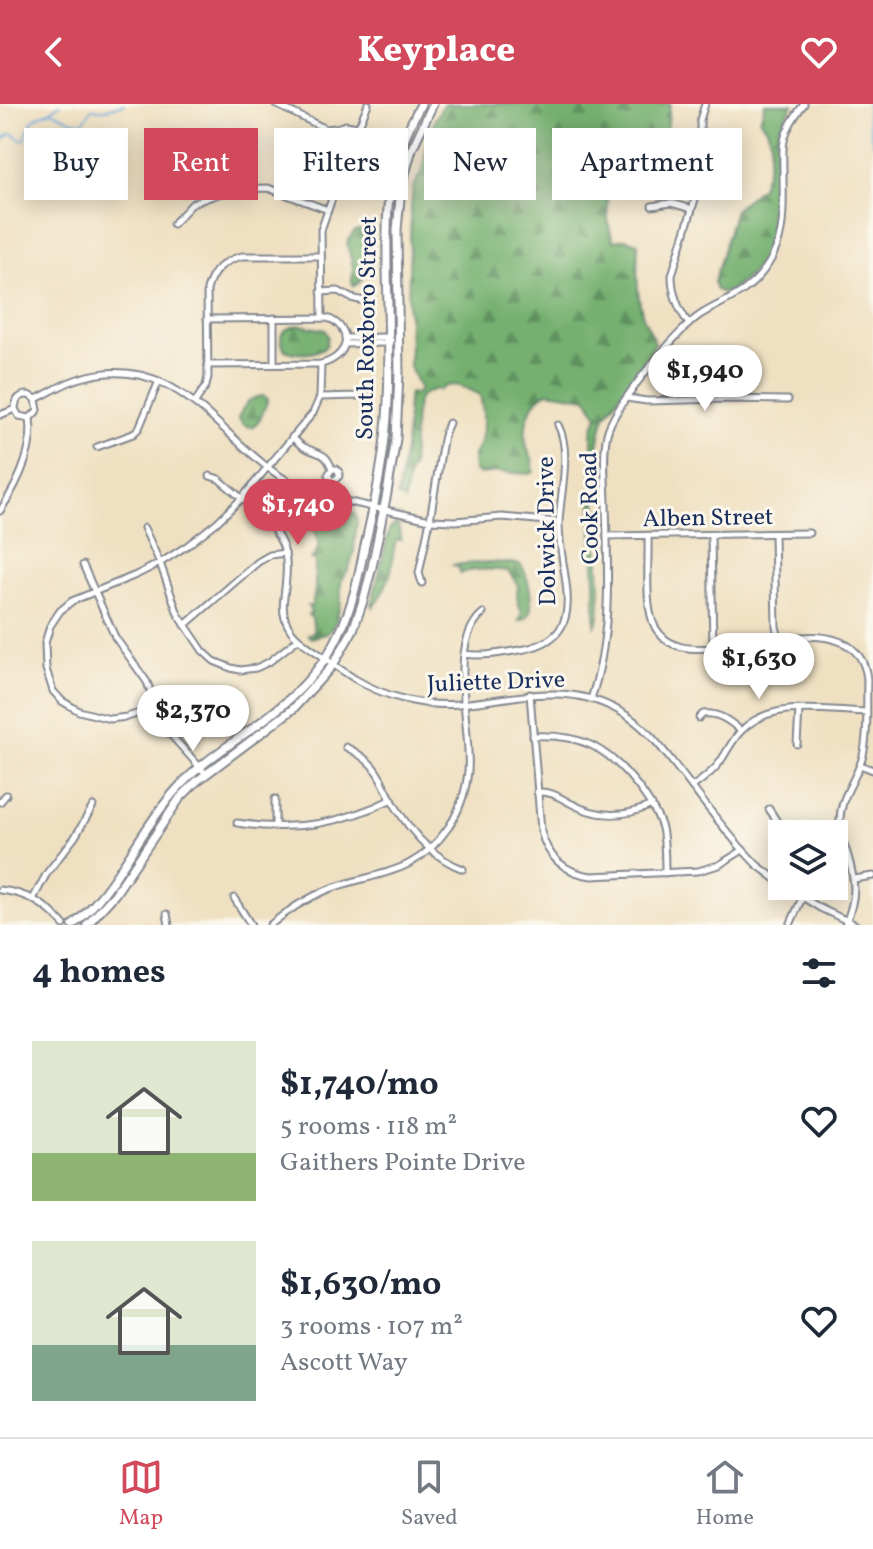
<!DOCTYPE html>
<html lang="en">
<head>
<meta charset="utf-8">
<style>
	:root { --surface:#fff; --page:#f6f6f7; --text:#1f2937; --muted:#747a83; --line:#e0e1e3; --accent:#d1495b }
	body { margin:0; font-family:Vollkorn,serif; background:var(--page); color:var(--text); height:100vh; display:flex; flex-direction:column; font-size:30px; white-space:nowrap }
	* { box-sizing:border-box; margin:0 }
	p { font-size:26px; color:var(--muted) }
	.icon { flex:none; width:44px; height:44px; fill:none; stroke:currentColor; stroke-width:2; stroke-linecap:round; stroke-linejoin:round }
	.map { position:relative; height:821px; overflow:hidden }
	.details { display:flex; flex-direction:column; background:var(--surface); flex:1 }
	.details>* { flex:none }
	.hud { position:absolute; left:24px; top:24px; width:826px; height:72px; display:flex; gap:16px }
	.controls { position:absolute; left:768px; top:716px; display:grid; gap:16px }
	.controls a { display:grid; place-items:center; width:80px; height:80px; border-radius:0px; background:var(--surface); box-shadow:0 4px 20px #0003; font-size:40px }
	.price { position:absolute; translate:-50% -68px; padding:0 18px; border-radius:28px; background:#fff; color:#222; font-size:26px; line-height:52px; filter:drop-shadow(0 2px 4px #0008) }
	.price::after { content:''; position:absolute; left:50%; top:48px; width:24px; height:18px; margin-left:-12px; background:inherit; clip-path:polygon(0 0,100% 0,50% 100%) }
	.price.selected { background:var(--accent); color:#fff }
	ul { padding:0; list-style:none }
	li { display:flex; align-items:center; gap:24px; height:200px; padding:0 32px }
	li span { display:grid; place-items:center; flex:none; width:224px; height:160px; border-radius:0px; color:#555 }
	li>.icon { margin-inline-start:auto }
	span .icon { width:96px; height:96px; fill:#fffc; stroke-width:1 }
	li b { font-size:34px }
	h2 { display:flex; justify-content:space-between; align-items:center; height:96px; padding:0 32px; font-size:34px }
	.pill { padding:0 28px; border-radius:0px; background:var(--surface); box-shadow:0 4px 20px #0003; font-size:28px; line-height:72px }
	.pill.selected { background:var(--accent); color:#fff }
	header { display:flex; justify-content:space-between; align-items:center; height:104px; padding:0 32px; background:var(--accent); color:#fff; font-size:36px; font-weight:800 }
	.menu { display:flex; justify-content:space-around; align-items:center; height:112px; border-top:2px solid var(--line); background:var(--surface); font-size:22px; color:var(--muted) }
	.menu a { display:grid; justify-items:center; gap:4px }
	.menu .selected { color:var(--accent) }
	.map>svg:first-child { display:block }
</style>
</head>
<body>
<header><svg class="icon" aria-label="back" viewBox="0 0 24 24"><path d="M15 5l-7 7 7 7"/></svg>Keyplace<svg class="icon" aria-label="heart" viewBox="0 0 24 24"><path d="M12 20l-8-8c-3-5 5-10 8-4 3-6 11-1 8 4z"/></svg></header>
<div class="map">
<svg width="873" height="821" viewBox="0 0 873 821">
	<defs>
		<pattern id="forest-firs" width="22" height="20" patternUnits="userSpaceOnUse" patternTransform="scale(2)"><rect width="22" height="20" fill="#74b06f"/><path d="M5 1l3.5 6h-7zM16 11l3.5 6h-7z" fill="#5e905e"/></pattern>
	</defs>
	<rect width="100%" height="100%" fill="#fbf7ec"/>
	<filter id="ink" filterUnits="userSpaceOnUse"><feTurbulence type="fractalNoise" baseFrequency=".0125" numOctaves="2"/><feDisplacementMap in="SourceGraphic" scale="16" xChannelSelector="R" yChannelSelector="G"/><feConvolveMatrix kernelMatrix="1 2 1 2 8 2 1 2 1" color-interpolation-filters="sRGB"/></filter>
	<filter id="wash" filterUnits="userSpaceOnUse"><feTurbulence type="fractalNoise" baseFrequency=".006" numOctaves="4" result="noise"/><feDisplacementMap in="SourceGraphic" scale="32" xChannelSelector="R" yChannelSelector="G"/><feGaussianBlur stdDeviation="1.8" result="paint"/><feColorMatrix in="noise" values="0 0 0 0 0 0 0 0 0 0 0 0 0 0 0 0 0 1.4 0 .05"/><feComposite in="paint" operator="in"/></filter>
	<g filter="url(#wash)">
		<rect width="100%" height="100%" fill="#efe0c1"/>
		<g fill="url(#forest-firs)" stroke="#487066" stroke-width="2">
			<path d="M444,0H670L667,27L663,32C644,30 626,33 607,39L606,44L610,53C609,74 603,119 614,137L625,135L638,139C637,163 636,186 642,209C645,220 652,228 655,239L647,253L605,312C587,365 601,444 600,502L598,517L595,522V479L592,427V332L593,322L598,312L587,294L548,288C526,297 519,336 532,354L534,368L529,370L497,368L480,370L474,367L473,353C485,335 485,312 480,291C467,284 452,276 440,286L436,285C430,287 423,289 419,295C413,306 413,348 412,363L409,369L404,397L402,394L397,393L406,339L408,294L409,289L414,290L419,287V283L409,261L410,241L408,200L411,104L413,84L422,67L428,35L435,15Z"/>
			<polygon points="765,0 793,0 778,28 771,133 764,152 751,170 728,188 722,189 715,185 714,178 735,105 761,83 768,62 771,38 767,24 760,16"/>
			<path d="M358,126L363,127L365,133C365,148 370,175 354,182L352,178L353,164L347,139L353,129Z"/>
			<path d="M300,221L325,226L328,232L326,242C314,251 299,251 285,246C275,228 285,224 300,221Z"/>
			<path d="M264,292L268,295L260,315L253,323C245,323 242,320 238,314C245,300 248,293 264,292Z"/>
			<path d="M273,376C290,385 306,396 324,402C335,405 345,405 355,410L357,416L354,447L349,464L341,478V498L336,517L331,526L326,530L311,534L308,531L314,527L312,514L308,511L311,509L308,502H312L315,486V456L311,455C314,452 317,448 318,444C320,432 309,416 301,407L292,406L289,402V392L272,381L271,377Z"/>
			<path d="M396,419L398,420L401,436H396C393,446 393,453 392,462C390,474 381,494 373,503L372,498L389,426Z"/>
			<path d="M489,458L520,460C528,470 537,505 526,514C524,516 521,516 519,517L522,510L517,494L518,481L508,467C497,465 471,464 460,470L459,464L452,461Z"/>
		</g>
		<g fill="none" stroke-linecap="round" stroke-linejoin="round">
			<g stroke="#68a5d9" stroke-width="2">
				<polyline points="866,0 868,2 867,10 873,40"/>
				<polyline points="52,6 60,0"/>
				<path d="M0,45L1,39L9,30H13L21,36L25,35C32,15 31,14 52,7L72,17L83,18L92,5H107L124,0"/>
			</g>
		</g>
	</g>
	<g filter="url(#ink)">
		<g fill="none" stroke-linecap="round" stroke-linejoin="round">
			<g stroke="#858890" stroke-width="9">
				<g id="street">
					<polyline points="275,0 326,25 336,24 346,21 358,23"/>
					<polyline points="652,102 671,99 692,105"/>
					<polyline points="173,120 193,99 233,85 268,84 328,106"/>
					<polyline points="321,188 338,187 351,194 364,197"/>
					<polyline points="322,213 321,126 349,46 368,0"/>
					<path d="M207,215L328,214C355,226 349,253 321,260L208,261"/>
					<path d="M689,220C678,205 672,190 672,171L700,79V16L705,0"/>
					<polyline points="345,234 384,233 387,236 391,236"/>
					<polyline points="345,240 384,239 387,236"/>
					<polyline points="274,260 274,214"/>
					<polyline points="320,293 359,292 364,291 368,286"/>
					<polyline points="626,294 647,297 722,295 788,296"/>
					<path d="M36,295C51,288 65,278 81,274C170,248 210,320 271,366C285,376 299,384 314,390L430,416L455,417L502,413L559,418"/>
					<path d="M195,298L206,282L208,273L207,186C212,167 223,157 242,152H321"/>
					<path d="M15,305C15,292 26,287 36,295"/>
					<polyline points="15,305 19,312 30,314"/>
					<polyline points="0,311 15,305"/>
					<polyline points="30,314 38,306 36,296"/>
					<path d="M292,333C295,336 300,341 304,343C318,351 326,347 332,365H336L339,368V372L335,376H331L328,371L332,365"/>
					<polyline points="97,343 133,330 139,324 159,277"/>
					<path d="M210,372L219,375C240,394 270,413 282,440C289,457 286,475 284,493C279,527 301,537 325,554C334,561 344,568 355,575C385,593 423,603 459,600C521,595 571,574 629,613C651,628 666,650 682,670C702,696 721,722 743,746L756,760L782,780"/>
					<path d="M0,407C17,381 35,346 30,314"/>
					<polyline points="144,424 160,459 178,510 203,547 214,557 231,564 240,566 256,564 269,558 298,535"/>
					<polyline points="774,430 776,523 780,537"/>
					<polyline points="711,431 713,544"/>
					<polyline points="607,432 809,429"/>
					<path d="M648,432C649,456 644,503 655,523C669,548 695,545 720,544C732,544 744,545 757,543C769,542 780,535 792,534C825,529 863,535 867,575C866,601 869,631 862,655C855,678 839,694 840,719C840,730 843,739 847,749C856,778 857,793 845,821"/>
					<polyline points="83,461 115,533 147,578 161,617 170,630 206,670"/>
					<polyline points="422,479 419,469 430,416 443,336 445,328 449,319"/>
					<polyline points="185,521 258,458 270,451 285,449"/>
					<path d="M464,550C483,553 501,549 520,546C595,534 558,471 559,419C560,390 572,347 558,321"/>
					<path d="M530,590L541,727C547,753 565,769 592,772L698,767L719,761L743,746"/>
					<path d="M591,595C612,533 608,467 606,402C606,379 602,353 607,330C613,303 676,227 700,211C724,196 746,191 764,166C787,136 783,104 783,68C783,57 782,47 784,37C787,23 795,12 804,0"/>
					<polyline points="156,604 127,613 110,615 79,607 62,597 53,587 46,565 45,539 50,522 60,507 72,497 136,471 160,459 188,441 216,419 241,395 313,309 320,293 321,260"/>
					<path d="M699,614L703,610C718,608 730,617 741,627"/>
					<path d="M533,632C581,630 607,643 637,681C647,694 657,708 662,724C665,739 665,754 665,769"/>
					<polyline points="797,640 799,606"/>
					<path d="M346,643C381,661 377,672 396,703C412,730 434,754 463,765"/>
					<polyline points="860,661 873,666"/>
					<path d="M692,683C702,676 713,668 720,658C727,648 732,636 741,627C771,595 826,607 866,608"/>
					<path d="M537,688C552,687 560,694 572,700C598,714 626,713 652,701"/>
					<polyline points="275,695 275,723"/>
					<polyline points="0,698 6,691"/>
					<polyline points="769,705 785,730"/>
					<path d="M237,719C293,728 342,720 392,695"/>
					<polyline points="834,744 844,741"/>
					<polyline points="854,775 873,772"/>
					<polyline points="785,782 820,804 856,821"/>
					<path d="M0,786C27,789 46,800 64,821"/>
					<polyline points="234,794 251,821"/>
					<polyline points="33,795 47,769 75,733 93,702"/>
					<polyline points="167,810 169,821"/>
					<path d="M270,821C287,807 305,795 327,786C376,767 413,774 448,724C459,708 466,687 468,667C472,625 446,540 483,509"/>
					<polyline points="790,821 802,794"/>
				</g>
			</g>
			<g stroke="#858890" stroke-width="11">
				<g id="secondary">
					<path d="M73,821C117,785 138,728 176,686C211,647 261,624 298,587C315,570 330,551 340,528C353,501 359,470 365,441C376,394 386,346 388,297C390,253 388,208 387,164C387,136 386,107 391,79C397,51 407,25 421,0"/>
					<polyline points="87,821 115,790 180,694 197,677 293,605 333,561 353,526 364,494 372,463 387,389 396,335 399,269 397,126 401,84 412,45 433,0"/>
				</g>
			</g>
			<use href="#street" stroke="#fff" stroke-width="5"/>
			<use href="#secondary" stroke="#fff" stroke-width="7"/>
		</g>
	</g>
	<g text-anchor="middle" stroke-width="6" stroke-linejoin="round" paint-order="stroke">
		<g font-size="24" fill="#1b2f5e" stroke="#fbf7ec">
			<text transform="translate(366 224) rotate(-89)" y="8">South Roxboro Street</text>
			<text transform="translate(589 404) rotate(-91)" y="8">Cook Road</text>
			<text transform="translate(708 413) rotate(-1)" y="8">Alben Street</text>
			<text transform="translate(546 427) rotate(-91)" y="8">Dolwick Drive</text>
			<text transform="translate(496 577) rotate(-2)" y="8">Juliette Drive</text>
		</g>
	</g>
</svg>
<div class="controls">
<a><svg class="icon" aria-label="layers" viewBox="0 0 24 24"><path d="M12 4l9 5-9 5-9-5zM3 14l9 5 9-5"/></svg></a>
</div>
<b class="price" style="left:705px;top:309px">$1,940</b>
<b class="price selected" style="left:298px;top:443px">$1,740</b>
<b class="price" style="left:759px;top:597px">$1,630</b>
<b class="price" style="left:193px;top:649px">$2,370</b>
<div class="hud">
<a class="pill">Buy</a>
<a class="pill selected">Rent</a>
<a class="pill">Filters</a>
<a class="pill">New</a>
<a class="pill">Apartment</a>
</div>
</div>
<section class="details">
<h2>4 homes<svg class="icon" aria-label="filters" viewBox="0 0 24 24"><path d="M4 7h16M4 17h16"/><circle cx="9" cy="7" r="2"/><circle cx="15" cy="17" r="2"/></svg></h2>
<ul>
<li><span style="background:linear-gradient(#dfe7d0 70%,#8fb573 0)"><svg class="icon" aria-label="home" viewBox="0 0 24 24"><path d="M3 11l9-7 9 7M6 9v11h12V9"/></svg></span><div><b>$1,740/mo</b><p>5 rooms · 118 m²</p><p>Gaithers Pointe Drive</p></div><svg class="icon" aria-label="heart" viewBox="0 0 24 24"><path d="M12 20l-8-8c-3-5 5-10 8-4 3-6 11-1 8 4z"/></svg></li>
<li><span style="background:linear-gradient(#dfe7d0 65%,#7fa58c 0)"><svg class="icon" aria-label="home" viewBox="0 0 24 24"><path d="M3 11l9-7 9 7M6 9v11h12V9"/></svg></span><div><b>$1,630/mo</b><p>3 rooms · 107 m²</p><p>Ascott Way</p></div><svg class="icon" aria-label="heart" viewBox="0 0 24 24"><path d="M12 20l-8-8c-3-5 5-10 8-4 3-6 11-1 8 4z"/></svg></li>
</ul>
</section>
<nav class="menu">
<a class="selected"><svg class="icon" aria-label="map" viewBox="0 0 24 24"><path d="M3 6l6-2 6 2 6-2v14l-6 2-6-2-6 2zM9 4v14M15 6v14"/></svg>Map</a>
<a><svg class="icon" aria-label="saved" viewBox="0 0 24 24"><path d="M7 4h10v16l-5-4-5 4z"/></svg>Saved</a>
<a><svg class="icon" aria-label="home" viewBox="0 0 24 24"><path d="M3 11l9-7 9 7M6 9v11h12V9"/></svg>Home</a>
</nav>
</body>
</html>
